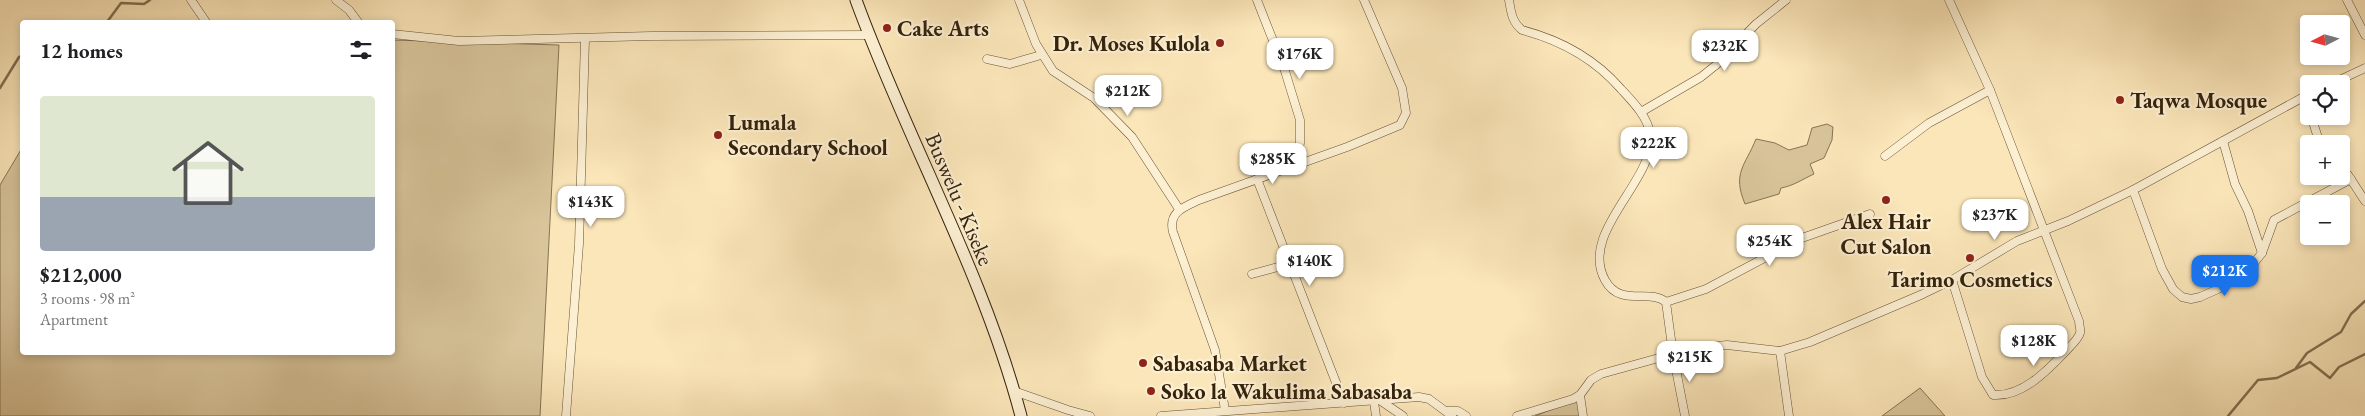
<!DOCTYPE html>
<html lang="en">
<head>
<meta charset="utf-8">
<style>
	:root { --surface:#fff; --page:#f2f2f2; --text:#202124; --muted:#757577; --line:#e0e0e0; --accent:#1a73e8 }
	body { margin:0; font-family:"EB Garamond",serif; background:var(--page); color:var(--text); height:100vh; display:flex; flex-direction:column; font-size:19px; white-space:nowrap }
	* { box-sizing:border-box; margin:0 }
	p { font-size:16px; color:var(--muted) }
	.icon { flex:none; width:28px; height:28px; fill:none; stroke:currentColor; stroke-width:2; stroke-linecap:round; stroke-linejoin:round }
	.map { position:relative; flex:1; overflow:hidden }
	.drawer { position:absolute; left:20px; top:20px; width:375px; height:335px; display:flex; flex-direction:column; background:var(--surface); border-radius:5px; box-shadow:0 2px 8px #0003 }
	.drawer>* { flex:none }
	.needle { width:32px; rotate:264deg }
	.buttons { position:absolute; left:2300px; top:15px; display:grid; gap:10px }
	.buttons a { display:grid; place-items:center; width:50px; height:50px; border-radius:5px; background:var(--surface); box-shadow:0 2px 8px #0003; font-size:25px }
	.price { position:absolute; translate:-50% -42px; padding:0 11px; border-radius:10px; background:#fff; color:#222; font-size:16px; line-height:32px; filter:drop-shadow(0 1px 2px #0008) }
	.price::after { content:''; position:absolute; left:50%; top:30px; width:15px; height:11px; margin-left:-8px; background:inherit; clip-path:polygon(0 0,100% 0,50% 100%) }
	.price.active { background:var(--accent); color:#fff }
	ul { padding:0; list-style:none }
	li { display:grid; align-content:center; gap:10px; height:265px; padding:0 20px }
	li+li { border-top:1px solid var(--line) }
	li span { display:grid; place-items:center; height:155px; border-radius:5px; color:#555 }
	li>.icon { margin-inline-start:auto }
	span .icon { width:90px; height:90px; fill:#fffc; stroke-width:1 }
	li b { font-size:21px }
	h2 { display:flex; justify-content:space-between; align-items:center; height:60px; padding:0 20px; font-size:21px }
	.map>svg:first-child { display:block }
</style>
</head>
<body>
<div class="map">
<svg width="2365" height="416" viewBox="0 0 2365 416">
	<rect width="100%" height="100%" fill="#fbe6b9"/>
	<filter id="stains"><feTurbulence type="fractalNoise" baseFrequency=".004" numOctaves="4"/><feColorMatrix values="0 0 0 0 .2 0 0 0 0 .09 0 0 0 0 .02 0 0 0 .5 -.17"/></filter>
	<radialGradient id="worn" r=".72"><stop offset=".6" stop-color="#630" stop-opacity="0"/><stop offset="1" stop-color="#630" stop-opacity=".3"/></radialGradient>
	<g fill="#d9c59b" stroke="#867453">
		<polygon points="393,40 559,45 540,416 0,416 0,185 22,148 22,352 392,352"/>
		<path d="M1827,124L1833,127L1832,140L1824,158L1810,164L1814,174C1803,179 1793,186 1781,188L1779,194L1745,204C1732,173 1745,166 1756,139L1775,143L1789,150L1807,145L1812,128Z"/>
		<polygon points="1920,388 1945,416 1882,416"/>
		<polygon points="1581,398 1584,416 1535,416"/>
	</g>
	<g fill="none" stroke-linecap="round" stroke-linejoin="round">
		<g stroke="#836f50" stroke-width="2.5">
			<polyline points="107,22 121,3 144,4 150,0"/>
			<polyline points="0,88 19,57 22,56"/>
			<polyline points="2296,368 2307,353 2341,332 2351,314 2365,301"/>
			<polyline points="2228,416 2258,380 2277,378 2310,362 2330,378 2339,367 2365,354"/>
		</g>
		<g stroke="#665336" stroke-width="9">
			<g id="minor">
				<polyline points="191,0 206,22"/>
				<polyline points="336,0 349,10 358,22"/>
				<polyline points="1019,0 1036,44 1053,71 1094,98 1132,137 1179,209"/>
				<polyline points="1257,0 1285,71 1300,120 1300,143 1295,166"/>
				<path d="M1509,0C1511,12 1512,22 1522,30C1560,40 1595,59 1621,89C1633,102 1647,116 1650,133C1658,179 1578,231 1605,280C1620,308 1650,288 1666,302L1673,354L1685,416"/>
				<path d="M1949,0L1990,90L2079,321C2079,325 2081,330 2080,333C2078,340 2070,346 2065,352C2047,371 2022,397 1993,395L1982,377L1952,280"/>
				<polyline points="2347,0 2365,35"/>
				<polyline points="392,34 459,41 651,36 869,35"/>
				<polyline points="987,59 1010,64 1041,55"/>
				<polyline points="2331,84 2365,68"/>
				<polyline points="2304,96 2309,110"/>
				<polyline points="1641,112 1701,77 1716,65 1756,24 1786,0"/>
				<polyline points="2311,116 2320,144"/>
				<polyline points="2223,141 2235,184 2248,211 2262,253"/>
				<polyline points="1885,156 1929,123 1990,90"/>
				<polyline points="2341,170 2348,175 2365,201"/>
				<polyline points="1257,179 1344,403"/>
				<polyline points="2133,190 2162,269 2173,289 2182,297 2191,299 2200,297 2218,289 2254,263 2262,253 2274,220 2351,179"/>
				<polyline points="1252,274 1289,264"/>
				<polyline points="1666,302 1706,289 1802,238 1870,214"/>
				<polyline points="1780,351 1789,416"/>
				<polyline points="1014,391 1068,410 1090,416"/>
				<polyline points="1580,395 1583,416"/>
				<polyline points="1381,401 1403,416"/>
				<polyline points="1374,402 1376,416"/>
				<path d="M1225,410L1215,350L1173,232C1168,212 1184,207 1199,200L1347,147L1400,125L1406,113L1402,88L1364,0"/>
				<polyline points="1447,411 1458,411 1466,416"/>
				<polyline points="566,416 579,244 585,39"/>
				<polyline points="1161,416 1419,397 1429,399 1452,416"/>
				<polyline points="1517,416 1573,399 1580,395 1591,380 1601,374 1673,354 1700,348 1727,345 1780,351 1810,342 1923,294 1952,280 2017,241 2068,221 2133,190 2309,94"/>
			</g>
		</g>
		<g stroke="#34220b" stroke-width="13">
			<path id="secondary" d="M856,0C907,140 983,272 1021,416"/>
		</g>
		<use href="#minor" stroke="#fcefd2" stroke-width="8"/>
		<use href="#secondary" stroke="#fcefd2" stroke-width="11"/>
	</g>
	<g fill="#8f2418" stroke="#fcefd2" stroke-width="2">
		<circle cx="887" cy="28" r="5"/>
		<circle cx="1220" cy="43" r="5"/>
		<circle cx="2120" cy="100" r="5"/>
		<circle cx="718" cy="135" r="5"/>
		<circle cx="1886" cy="200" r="5"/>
		<circle cx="1970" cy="258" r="5"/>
		<circle cx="1143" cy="363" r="5"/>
		<circle cx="1151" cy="391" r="5"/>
	</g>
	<g text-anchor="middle" stroke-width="4.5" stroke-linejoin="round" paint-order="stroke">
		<g font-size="22" font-weight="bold" fill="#34220b" stroke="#fcefd2" text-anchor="start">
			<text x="897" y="36">Cake Arts</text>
			<text x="1210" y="51" text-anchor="end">Dr. Moses Kulola</text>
			<text x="2130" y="108">Taqwa Mosque</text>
			<text x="728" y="130">Lumala<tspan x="728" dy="25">Secondary School</tspan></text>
			<text x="1886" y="229" text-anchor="middle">Alex Hair<tspan x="1886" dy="25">Cut Salon</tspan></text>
			<text x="1970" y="287" text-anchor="middle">Tarimo Cosmetics</text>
			<text x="1153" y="371">Sabasaba Market</text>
			<text x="1161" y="399">Soko la Wakulima Sabasaba</text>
		</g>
		<g font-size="22" fill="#34220b" stroke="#fcefd2">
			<text transform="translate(960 199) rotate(67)" y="8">Buswelu - Kiseke</text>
		</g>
	</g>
	<rect width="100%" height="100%" filter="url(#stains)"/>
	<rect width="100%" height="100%" fill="url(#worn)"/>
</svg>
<div class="buttons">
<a><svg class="needle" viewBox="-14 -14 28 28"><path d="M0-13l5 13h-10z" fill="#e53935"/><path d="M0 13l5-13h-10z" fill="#757577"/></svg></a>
<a><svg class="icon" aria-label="locate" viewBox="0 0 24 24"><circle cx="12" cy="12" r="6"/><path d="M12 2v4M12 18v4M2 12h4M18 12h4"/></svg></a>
<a>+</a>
<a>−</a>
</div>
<b class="price" style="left:1725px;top:72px">$232K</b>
<b class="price" style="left:1300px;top:80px">$176K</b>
<b class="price" style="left:1128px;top:117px">$212K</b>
<b class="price" style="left:1654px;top:169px">$222K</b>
<b class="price" style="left:1273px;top:185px">$285K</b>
<b class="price" style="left:591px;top:228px">$143K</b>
<b class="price" style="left:1995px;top:241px">$237K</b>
<b class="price" style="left:1770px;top:267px">$254K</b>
<b class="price" style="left:1310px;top:287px">$140K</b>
<b class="price active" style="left:2225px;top:297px">$212K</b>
<b class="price" style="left:2034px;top:367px">$128K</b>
<b class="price" style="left:1690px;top:383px">$215K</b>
<section class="drawer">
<h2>12 homes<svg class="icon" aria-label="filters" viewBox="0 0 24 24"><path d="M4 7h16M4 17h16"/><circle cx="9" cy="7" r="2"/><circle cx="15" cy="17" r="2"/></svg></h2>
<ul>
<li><span style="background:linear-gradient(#dfe7d0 65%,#9aa5b1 0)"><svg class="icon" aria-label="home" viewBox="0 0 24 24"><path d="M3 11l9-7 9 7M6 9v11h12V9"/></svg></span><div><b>$212,000</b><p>3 rooms · 98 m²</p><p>Apartment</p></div></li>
</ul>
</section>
</div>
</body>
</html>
